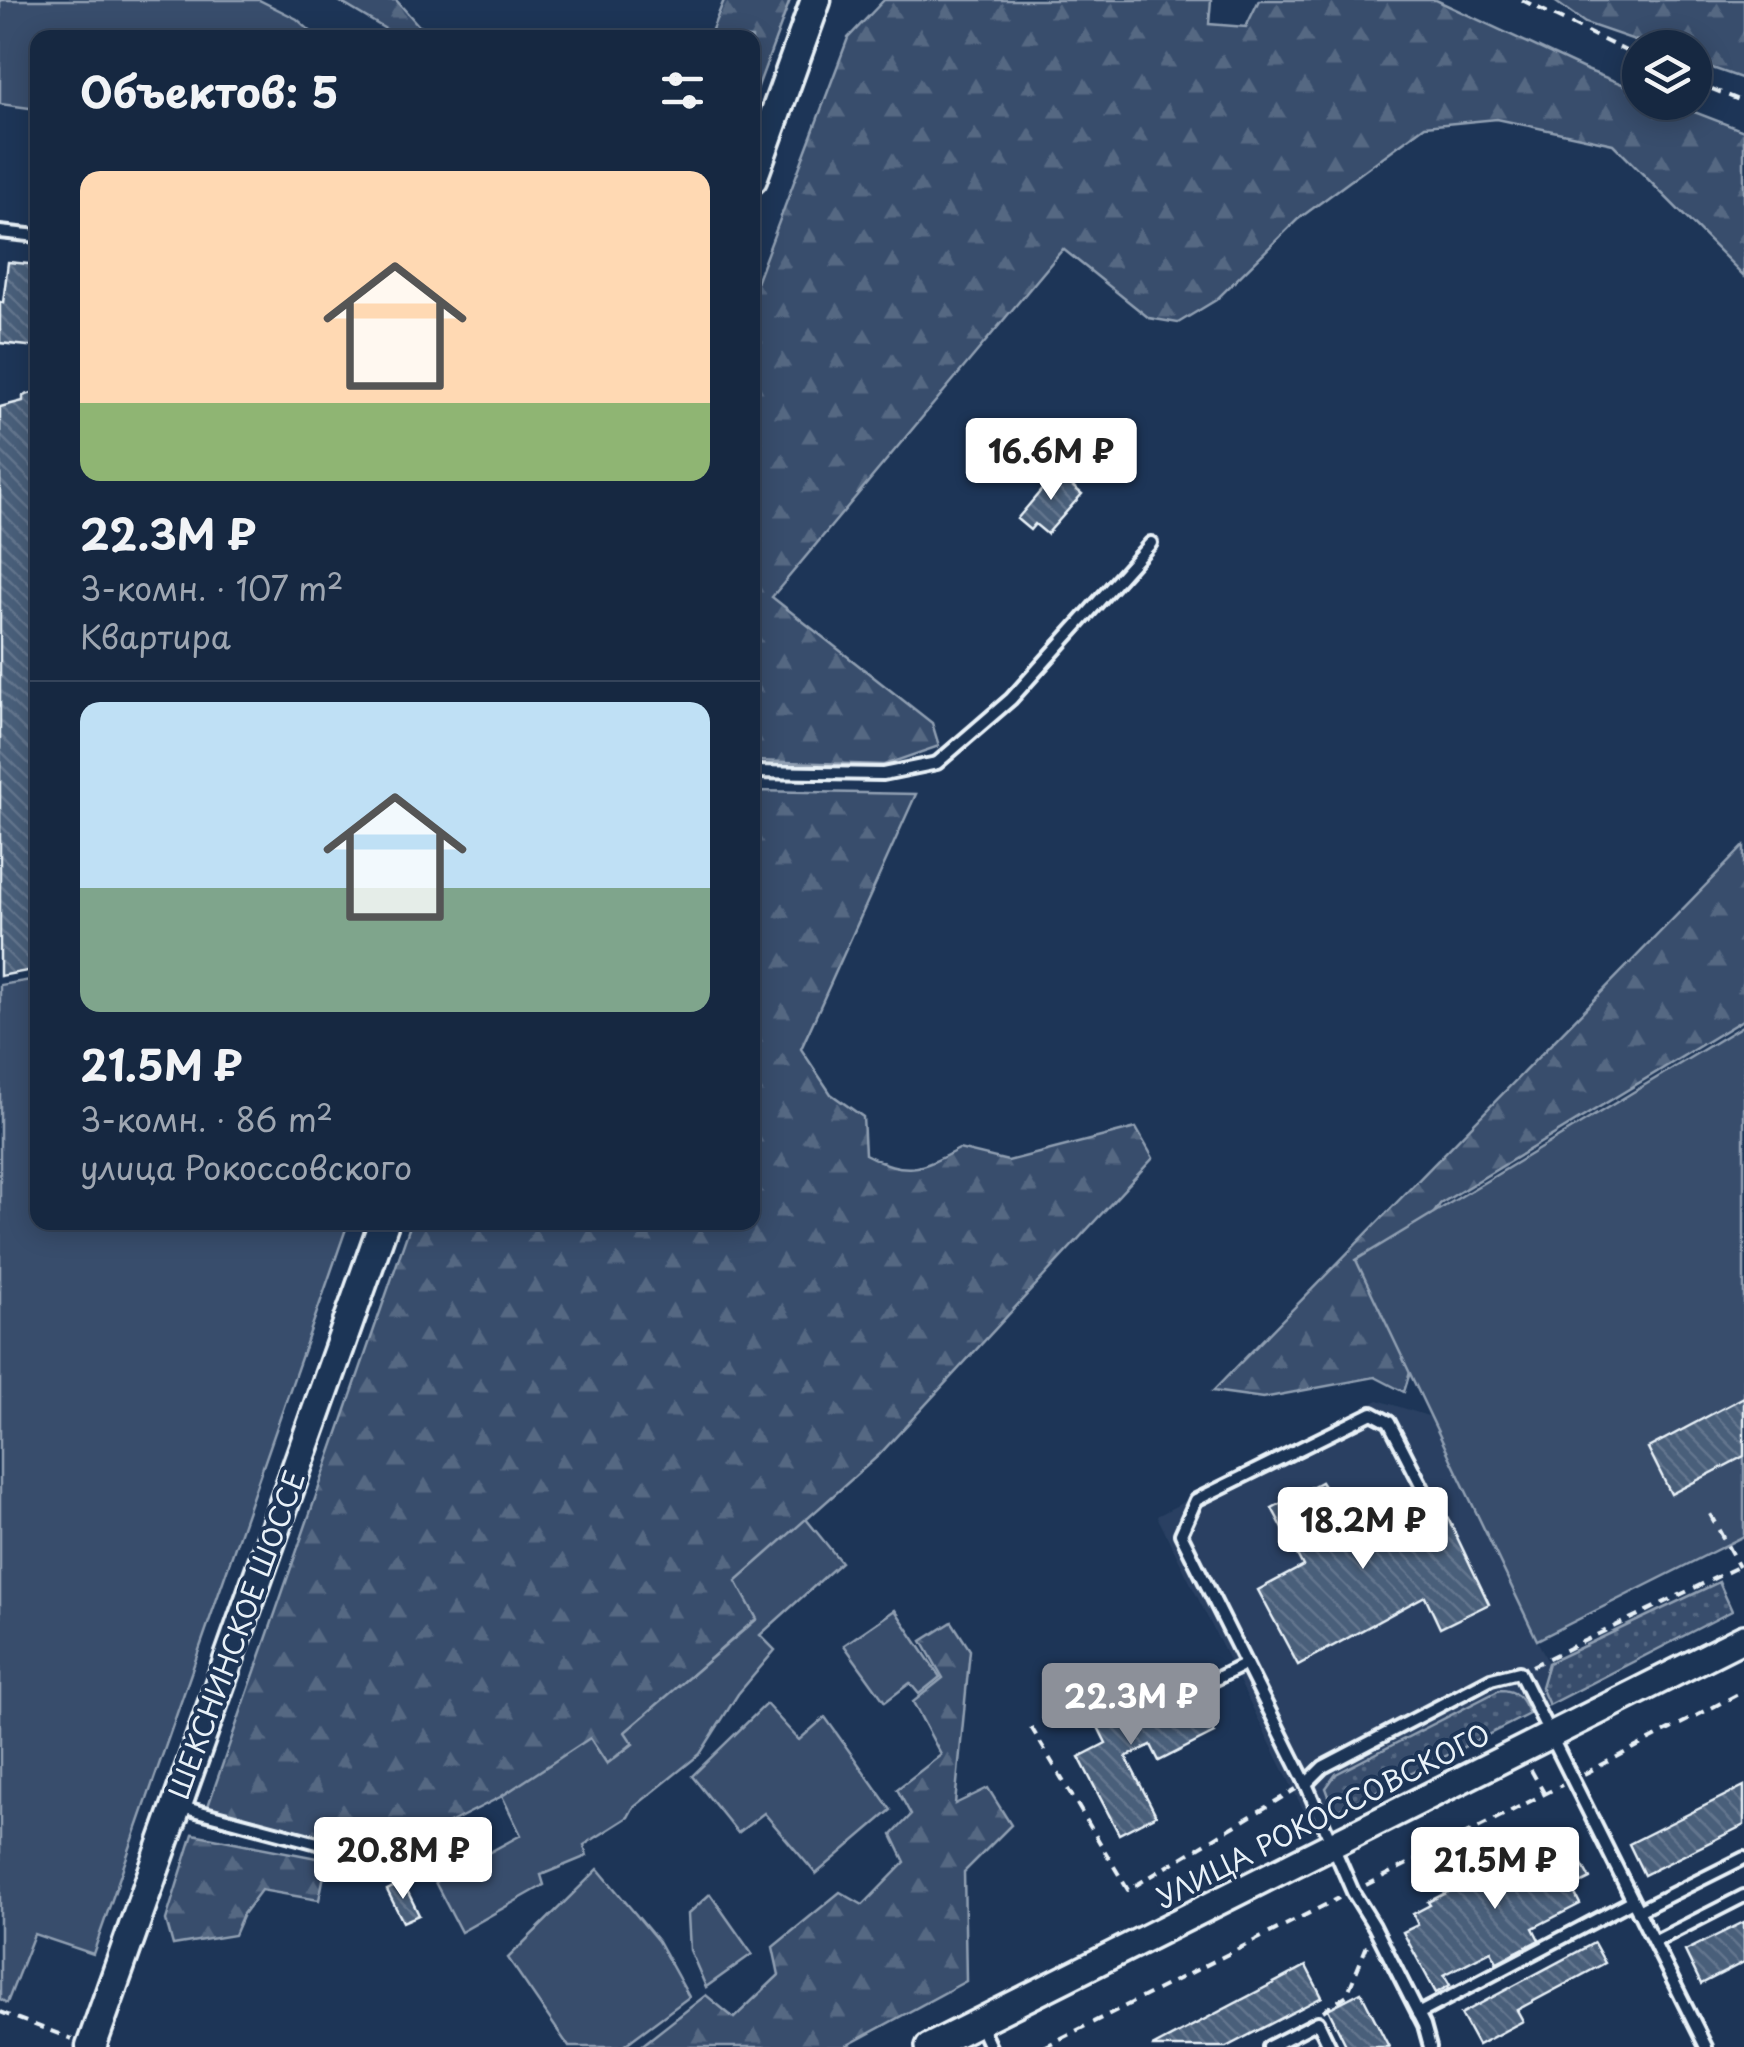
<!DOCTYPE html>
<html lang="ru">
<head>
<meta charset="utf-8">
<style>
	:root { --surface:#162841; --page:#1f3048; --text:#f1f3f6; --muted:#9ea6b1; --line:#35445a; --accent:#8c9099 }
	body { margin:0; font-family:"Playpen Sans",sans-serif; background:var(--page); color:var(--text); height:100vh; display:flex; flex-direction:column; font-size:38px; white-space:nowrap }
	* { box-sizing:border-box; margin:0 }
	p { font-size:32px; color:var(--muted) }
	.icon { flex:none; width:55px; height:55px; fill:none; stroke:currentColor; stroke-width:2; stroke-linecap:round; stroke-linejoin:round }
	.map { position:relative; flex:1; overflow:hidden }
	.panel { position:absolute; left:30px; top:30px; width:730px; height:1200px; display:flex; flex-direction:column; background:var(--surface); border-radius:20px; box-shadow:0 5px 25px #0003,0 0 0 2px var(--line) }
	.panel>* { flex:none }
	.tools { position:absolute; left:1622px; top:30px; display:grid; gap:20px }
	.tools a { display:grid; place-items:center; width:90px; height:90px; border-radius:50%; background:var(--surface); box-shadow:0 5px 25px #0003,0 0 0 2px var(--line); font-size:50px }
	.price { position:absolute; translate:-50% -85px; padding:0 22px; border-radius:10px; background:#fff; color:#222; font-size:32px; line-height:65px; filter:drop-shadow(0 2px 5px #0008) }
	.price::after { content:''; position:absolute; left:50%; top:60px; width:30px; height:22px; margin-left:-15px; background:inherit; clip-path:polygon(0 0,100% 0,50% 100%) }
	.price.selected { background:var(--accent); color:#fff }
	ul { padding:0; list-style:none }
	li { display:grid; align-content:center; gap:20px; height:530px; padding:0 50px }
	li+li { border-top:2px solid var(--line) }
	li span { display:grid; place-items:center; height:310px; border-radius:20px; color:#555 }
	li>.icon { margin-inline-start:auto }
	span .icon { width:180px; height:180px; fill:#fffc; stroke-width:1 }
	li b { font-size:42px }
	h2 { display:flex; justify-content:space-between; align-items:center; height:120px; padding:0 50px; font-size:42px }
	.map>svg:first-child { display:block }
</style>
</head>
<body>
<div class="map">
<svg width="1744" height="2047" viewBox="0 0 1744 2047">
	<defs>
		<pattern id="grass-dots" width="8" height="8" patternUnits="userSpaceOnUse" patternTransform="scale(2.5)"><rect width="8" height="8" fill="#374d6c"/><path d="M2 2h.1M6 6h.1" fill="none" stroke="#546782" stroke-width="1.8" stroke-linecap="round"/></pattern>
		<pattern id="forest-firs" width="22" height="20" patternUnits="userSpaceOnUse" patternTransform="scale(2.5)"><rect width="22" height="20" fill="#374d6c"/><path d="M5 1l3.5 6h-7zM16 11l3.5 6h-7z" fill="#546782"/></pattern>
		<pattern id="building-back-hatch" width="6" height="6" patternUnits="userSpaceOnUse" patternTransform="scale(2.5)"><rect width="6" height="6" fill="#495e7a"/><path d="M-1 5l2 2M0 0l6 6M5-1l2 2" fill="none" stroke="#63768e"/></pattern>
	</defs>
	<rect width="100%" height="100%" fill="#1d3557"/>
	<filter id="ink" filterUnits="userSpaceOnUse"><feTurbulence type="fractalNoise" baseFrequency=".01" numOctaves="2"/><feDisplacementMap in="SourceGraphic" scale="20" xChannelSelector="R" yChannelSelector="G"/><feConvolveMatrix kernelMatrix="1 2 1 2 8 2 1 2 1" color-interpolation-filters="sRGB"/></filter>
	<g filter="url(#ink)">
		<polygon fill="#2a4162" points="1378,1400 1431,1417 1548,1663 1541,1687 1549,1705 1310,1823 1157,1516"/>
		<g fill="url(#grass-dots)" stroke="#909fb2" stroke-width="2.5">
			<polygon points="1719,1582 1732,1611 1549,1705 1541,1687 1548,1663"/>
			<path d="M1500,1690C1518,1690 1522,1699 1529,1714L1335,1812L1326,1788L1336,1774Z"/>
		</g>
		<g fill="url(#forest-firs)" stroke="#909fb2" stroke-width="2.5">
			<polygon points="337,0 396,0 419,26 457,37 399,37"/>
			<polygon points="724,0 790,0 753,100 752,38 709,37"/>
			<polygon points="884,0 1211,0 1209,24 1246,27 1259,0 1436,0 1584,69 1640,91 1640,102 1671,103 1744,131 1744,276 1613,144 1497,119 1425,126 1297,220 1216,300 1178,323 1149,318 1063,249 772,597 932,723 939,746 884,765 753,761 753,291 848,38"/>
			<polygon points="1553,0 1744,0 1744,79 1695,62 1695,48 1655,47 1585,23"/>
			<path d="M753,791L916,794L801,1049L831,1094L863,1117L865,1154C907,1176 919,1170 959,1149L1008,1161L1136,1128L1153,1158L879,1455L737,1581L757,1618L626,1732L633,1743L607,1764L590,1739L516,1789L375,1861L207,1809L411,1223L752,1222Z"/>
			<polygon points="1744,846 1744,1019 1440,1204 1423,1229 1429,1309 1404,1392 1375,1377 1263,1398 1213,1391"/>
			<polygon points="952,1622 970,1650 955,1804 988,1788 1011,1825 964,1872 966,1981 844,2047 640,2047 706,1995 734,2018 779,1975 773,1947 840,1892 863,1905 905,1862 892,1835 911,1815 897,1789 941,1755 913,1702 943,1678 922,1641"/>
			<polygon points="193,1834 327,1860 319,1900 261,1890 243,1914 234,1935 173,1945 166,1920"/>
		</g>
		<g fill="#374d6c" stroke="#909fb2" stroke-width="2.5">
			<polygon points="0,0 259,0 297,19 317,37 38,38 37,109 0,104"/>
			<polygon points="37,979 38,1222 348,1223 93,1954 34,1934 7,2003 0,1999 0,985"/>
			<polygon points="1744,1025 1744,1536 1537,1640 1356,1260"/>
			<polygon points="806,1519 841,1562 760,1635 775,1650 738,1694 700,1754 633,1808 628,1817 584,1845 587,1856 541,1875 544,1885 461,1932 435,1882 521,1835 502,1796 590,1738 607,1764 633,1744 625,1732 757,1619 736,1581"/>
			<polygon points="895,1610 940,1677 919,1694 910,1683 885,1702 844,1645"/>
			<polygon points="766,1704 799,1740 825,1717 891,1810 816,1874 764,1813 738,1833 692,1776"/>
			<polygon points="598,1869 658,1941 689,1997 622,2047 569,2047 508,1958"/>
			<polygon points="710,1894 752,1954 706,1987 690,1950 688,1914"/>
		</g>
		<g fill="url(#building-back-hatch)" stroke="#e8f1f8" stroke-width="2.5">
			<polygon points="8,262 38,265 38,347 0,343 0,302 3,303"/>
			<polygon points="38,391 38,969 0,976 0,407 23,401 23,396"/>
			<polygon points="1061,467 1075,478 1070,484 1082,494 1047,534 1035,524 1030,530 1017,519"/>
			<polygon points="1744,1397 1744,1456 1671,1494 1648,1448"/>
			<polygon points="1321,1482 1344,1517 1382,1497 1402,1535 1445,1512 1489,1604 1440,1628 1425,1596 1298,1665 1258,1590 1303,1566 1272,1508"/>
			<polygon points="1112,1669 1143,1731 1199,1702 1214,1733 1159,1761 1151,1745 1126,1757 1156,1815 1119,1834 1079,1757 1106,1743 1078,1687"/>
			<polygon points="1744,1786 1744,1825 1644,1875 1629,1844"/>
			<polygon points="1548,1841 1556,1857 1573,1848 1590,1879 1572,1888 1580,1904 1533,1928 1539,1940 1497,1962 1491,1951 1444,1975 1450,1985 1436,1993 1403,1932 1418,1925 1413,1914 1430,1905 1428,1902"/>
			<polygon points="403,1882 419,1915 403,1922 387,1890"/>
			<polygon points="1744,1922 1744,1962 1701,1984 1685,1951"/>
			<polygon points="1594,1943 1605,1963 1517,2010 1523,2021 1478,2045 1461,2014"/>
			<polygon points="1306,1966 1322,1997 1226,2047 1152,2047"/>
			<polygon points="1361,1992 1389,2047 1347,2047 1328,2009"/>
		</g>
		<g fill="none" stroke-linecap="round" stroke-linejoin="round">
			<g stroke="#e8f1f8" stroke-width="18">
				<g id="service">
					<polyline points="0,232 38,236"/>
					<polyline points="752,772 883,774 937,763 1011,699 1151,543"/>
					<polyline points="1169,1702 1246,1664"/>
					<polyline points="1306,1784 1323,1767 1491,1679 1519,1672 1706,2047"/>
					<polyline points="178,1806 340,1849 367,1869"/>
					<polyline points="1638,1911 1744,1858"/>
					<polyline points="1654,1942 1744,1896"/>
					<polyline points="1418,2014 1632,1901"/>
					<polyline points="979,2023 990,2047"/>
					<polyline points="1269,2047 1318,2022 1330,2047"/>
					<polyline points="1430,2047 1424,2025 1374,1926 1353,1892 1306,1784 1181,1534 1196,1500 1372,1413 1389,1422 1432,1506"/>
				</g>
			</g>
			<g stroke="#e8f1f8" stroke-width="32">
				<polyline id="tertiary" points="929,2047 1744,1638"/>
			</g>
			<g stroke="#e8f1f8" stroke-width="35">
				<g id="secondary">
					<polyline points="752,179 816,0"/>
					<polyline points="91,2047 384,1222"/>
				</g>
			</g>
			<g stroke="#e8f1f8" stroke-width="4" stroke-dasharray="10 8" stroke-linecap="butt">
				<polyline points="1522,0 1640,58"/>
				<polyline points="1695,82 1744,102"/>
				<polyline points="1710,1514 1739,1567"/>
				<polyline points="1532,1666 1744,1564"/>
				<polyline points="1031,1727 1128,1890 1296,1789"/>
				<polyline points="1531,1770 1544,1793"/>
				<polyline points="1584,1774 1744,1691"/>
				<polyline points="1366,1885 1562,1785"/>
				<polyline points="1323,2011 1347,1995 1368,1943"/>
				<polyline points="0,2012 72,2039"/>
				<polyline points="1044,2047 1339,1898"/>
			</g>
			<use href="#service" stroke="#1d3557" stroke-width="10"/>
			<use href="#tertiary" stroke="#1d3557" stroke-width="25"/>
			<use href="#secondary" stroke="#1d3557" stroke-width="28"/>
		</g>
	</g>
	<g text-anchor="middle" stroke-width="8" stroke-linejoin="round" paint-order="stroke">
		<g font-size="28" fill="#e8f1f8" stroke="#1d3557">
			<text transform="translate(237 1635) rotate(-70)" y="10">ШЕКСНИНСКОЕ ШОССЕ</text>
			<text transform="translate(1323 1816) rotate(-27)" y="10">УЛИЦА РОКОССОВСКОГО</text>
		</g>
	</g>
</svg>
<div class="tools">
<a><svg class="icon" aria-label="layers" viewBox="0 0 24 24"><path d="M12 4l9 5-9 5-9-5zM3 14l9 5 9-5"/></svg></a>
</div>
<b class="price" style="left:1051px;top:503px">16.6M ₽</b>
<b class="price" style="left:1363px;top:1572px">18.2M ₽</b>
<b class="price selected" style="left:1131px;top:1748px">22.3M ₽</b>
<b class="price" style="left:403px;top:1902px">20.8M ₽</b>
<b class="price" style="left:1495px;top:1912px">21.5M ₽</b>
<section class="panel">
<h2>Объектов: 5<svg class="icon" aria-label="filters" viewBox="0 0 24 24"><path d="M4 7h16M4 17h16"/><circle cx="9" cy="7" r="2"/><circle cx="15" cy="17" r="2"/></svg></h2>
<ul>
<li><span style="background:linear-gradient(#ffd9b3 75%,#8fb573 0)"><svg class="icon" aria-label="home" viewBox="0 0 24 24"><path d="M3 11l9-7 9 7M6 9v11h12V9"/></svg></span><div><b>22.3M ₽</b><p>3-комн. · 107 m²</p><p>Квартира</p></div></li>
<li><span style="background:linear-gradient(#bfe0f5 60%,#7fa58c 0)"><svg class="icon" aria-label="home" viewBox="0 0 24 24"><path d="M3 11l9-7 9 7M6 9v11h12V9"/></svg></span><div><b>21.5M ₽</b><p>3-комн. · 86 m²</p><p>улица Рокоссовского</p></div></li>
</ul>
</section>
</div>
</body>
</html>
